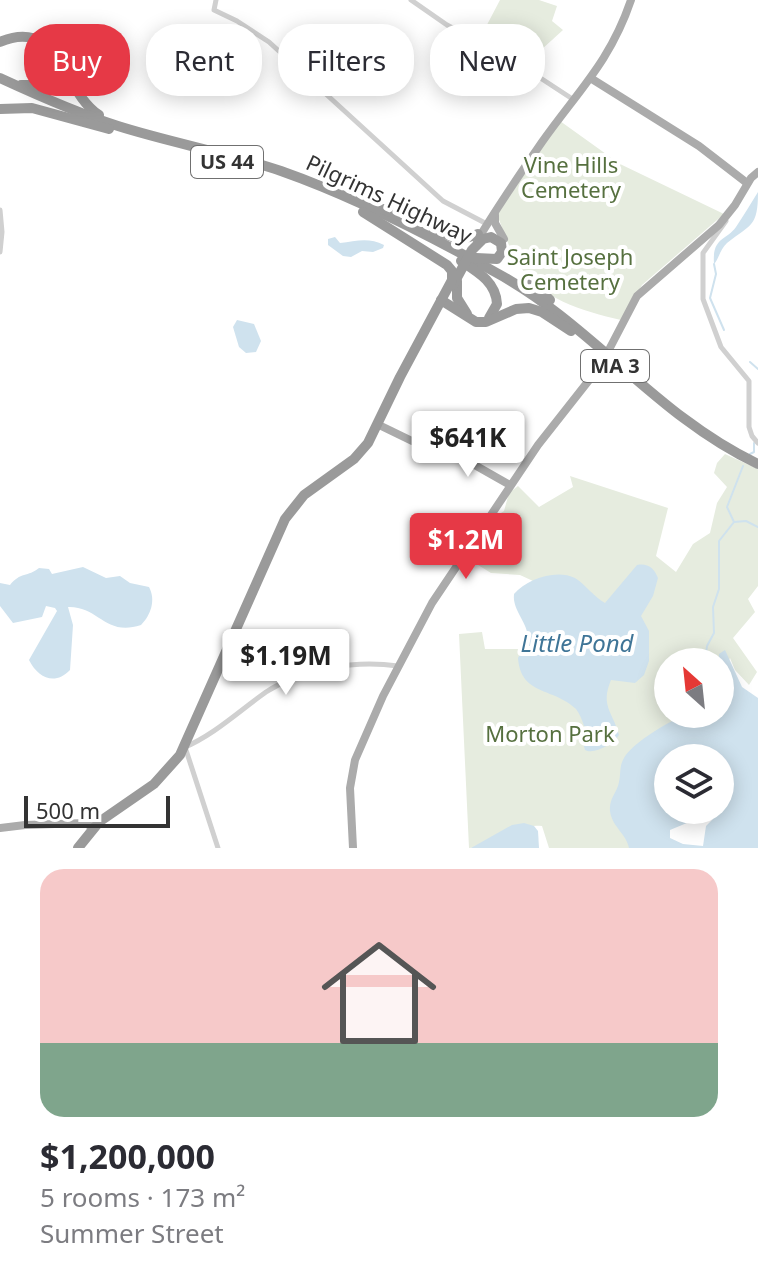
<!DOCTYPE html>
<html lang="en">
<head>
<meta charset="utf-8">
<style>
	:root { --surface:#fff; --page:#f2f2f3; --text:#2b2b33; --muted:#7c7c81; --accent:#e63946 }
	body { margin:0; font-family:"Noto Sans",sans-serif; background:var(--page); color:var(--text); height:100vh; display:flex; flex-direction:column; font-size:30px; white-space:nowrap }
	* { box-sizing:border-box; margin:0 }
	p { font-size:26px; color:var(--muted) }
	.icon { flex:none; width:44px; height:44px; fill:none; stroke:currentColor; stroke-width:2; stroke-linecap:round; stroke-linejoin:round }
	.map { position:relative; height:848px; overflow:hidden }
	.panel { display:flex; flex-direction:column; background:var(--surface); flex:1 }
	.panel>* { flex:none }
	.guide { position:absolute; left:24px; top:24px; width:710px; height:72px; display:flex; gap:16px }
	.needle { width:52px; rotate:333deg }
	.controls { position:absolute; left:654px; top:648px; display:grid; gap:16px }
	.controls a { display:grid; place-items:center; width:80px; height:80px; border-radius:50%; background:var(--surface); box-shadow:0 4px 20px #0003; font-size:40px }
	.scale { position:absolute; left:24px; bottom:20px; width:146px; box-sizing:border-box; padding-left:8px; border:4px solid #333; border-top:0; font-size:22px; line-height:28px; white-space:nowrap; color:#333; -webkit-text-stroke:6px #fff; paint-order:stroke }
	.price { position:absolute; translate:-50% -68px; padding:0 18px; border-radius:8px; background:#fff; color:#222; font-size:26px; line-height:52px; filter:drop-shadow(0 2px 4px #0008) }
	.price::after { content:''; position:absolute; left:50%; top:48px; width:24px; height:18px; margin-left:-12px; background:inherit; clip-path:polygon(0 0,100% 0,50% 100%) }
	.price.active { background:var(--accent); color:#fff }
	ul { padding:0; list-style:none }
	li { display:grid; align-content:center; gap:16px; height:424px; padding:0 40px }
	li span { display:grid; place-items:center; height:248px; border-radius:24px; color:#555 }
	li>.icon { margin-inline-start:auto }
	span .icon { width:144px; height:144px; fill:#fffc; stroke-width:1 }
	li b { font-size:34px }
	.tag { padding:0 28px; border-radius:32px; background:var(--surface); box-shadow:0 4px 20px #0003; font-size:28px; line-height:72px }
	.tag.active { background:var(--accent); color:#fff }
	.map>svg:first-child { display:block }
</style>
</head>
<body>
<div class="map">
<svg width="758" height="848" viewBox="0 0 758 848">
	<rect width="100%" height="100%" fill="#fff"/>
	<g fill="#e6ecdf">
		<polygon points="500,0 539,0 557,6 552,21 563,30 530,60 519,60 479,40"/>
		<path d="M560,121L620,164L724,214L642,285L621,320C582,311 540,299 518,263C509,249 504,231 497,215Z"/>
		<path d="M725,454L758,469V586L748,599L755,612L733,638L757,672L749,685L735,670L730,658L720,679V662H668V714H692L659,735L639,848H549L542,826C511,823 496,848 469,848L459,634L482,632L485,649H528L533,581L520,575L491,573L470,560L476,555L474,550L493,518L504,511L509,493L518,486L539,507L573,487L570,476L668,508L656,556L676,572L693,544L710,533L717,503L727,487L714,473L717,463Z"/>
	</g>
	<g fill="#cfe2ee" fill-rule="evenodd">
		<path d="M758,192C758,227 751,224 727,243C720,249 719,259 714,264C712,237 726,241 736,227C744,215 751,203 758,192Z"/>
		<path d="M335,237L340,243C356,241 369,237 384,245L383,248L373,252L362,251L351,257L343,256L328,245V239Z"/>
		<polygon points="237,320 254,324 261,341 256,352 246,353 239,347 233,327"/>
		<path d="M637,565C648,563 654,568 658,578L653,596L641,616L649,631V661L644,675L635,683L611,680C600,706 613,712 619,735C613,744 594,755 585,750L583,743L589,735L595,733L596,729L584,726C582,720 580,714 576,709C553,687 521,696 518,658C521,652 528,646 528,640C529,623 512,611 514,594C527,579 556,569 575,578C586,585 594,597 605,603Z"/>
		<path d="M83,567L106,578L120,576L130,583L149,587C156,600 151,615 141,625C105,637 99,606 68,607L73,625L70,670C55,686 38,678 29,660L57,611L55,608L46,606L42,617L13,623L0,606V583L10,585C20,572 28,577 39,568L49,569L52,574Z"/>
		<path d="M725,650L742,687L758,698V848H629C626,833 612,827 610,811C609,798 617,793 619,782C621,774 619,766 624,758C632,743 673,718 689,714C698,712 711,714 720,714L719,654ZM668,758H720V810H704L713,819L706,826L703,846L683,844L670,838V830L694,820L693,814L698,810H668Z"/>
		<polygon points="524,823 534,826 538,831 539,848 471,848 512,825"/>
	</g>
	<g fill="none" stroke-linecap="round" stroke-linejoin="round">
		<g stroke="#cfe2ee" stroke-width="2">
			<polyline points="714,264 716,274 710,298 724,330"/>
			<polyline points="750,362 758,369"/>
			<polyline points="750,454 754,452 754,443"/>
			<polyline points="734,522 746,521 758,527"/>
			<polyline points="705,662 707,646 714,633 713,607 719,589 719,541 734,522 727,507 743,466"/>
		</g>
		<g stroke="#d0d0d0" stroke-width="5">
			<polyline points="216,0 214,10 237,21 269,42 443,201 487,224"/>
			<polyline points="411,0 447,25 516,62 574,100"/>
			<polyline points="0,210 2,232 0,252"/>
			<polyline points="726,221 703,253 703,299 721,347 749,381 749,427 752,436 758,443"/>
			<polyline points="185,747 218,848"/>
			<path d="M183,748C214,735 239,711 266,692C303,668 355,660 398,666"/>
		</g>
		<g stroke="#ababab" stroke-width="8">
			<polyline points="592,79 699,146 747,183"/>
			<polyline points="495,215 495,223 504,239"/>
			<path d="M477,241C497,207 520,174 542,142C578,91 610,62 631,0"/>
			<polyline points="377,424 412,441 450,451 510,485"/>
			<polyline points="0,828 25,825 85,823 94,828"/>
			<polyline points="353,848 350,788 355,760 383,696 432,603 538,445 601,365 637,296 719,225 735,205 751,178 758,172"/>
		</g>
		<g stroke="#9a9a9a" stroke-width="10">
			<path d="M0,42C60,16 62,91 99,115"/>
			<path d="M0,78C39,96 77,113 118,126C172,143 228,153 281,171C355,197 427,234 495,272C593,325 656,416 758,464"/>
			<path d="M21,85H36C51,76 54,62 43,48"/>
			<polyline points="0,109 32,108 109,129"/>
			<polyline points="383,209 460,240 478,234"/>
			<path d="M461,261C478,272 496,282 497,304L489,318"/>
			<polyline points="528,278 550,300"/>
			<polyline points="457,281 457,298 467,314"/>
			<polyline points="453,285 472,250 483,239 491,237 501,243 502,252 497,259 476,258"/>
			<polyline points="441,300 476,322 486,322 516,309 529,308 542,312 571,331"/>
			<polyline points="78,848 99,822 154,784 180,755 285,519 304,495 354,459 368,443 400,377 452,280 452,271 447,265 363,212"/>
		</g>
	</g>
	<g text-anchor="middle" stroke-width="8" stroke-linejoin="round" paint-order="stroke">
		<g fill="#fff" stroke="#707070" stroke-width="2">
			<rect x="191" y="146" width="72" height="32" rx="6"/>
			<rect x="581" y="350" width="68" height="32" rx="6"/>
		</g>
		<g font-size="20" font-weight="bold" fill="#333">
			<text x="227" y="169">US 44</text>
			<text x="615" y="373">MA 3</text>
		</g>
		<g font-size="22" fill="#56703f" stroke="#fff">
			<text x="571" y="173">Vine Hills<tspan x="571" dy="25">Cemetery</tspan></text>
			<text x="570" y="265">Saint Joseph<tspan x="570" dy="25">Cemetery</tspan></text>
			<text x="550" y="742">Morton Park</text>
		</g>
		<g font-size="22" fill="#333" stroke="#fff">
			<text transform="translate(389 199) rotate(25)" y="8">Pilgrims Highway</text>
		</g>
		<g font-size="24" font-style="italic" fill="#3f7597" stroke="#fff">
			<text x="577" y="652">Little Pond</text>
		</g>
	</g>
</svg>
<div class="controls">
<a><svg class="needle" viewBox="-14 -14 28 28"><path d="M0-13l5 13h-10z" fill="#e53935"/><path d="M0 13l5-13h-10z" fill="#7c7c81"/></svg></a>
<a><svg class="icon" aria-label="layers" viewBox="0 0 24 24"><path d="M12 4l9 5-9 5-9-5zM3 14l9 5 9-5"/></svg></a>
</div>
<div class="scale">500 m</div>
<b class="price" style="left:468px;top:479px">$641K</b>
<b class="price active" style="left:466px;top:581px">$1.2M</b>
<b class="price" style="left:286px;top:697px">$1.19M</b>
<div class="guide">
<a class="tag active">Buy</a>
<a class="tag">Rent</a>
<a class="tag">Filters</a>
<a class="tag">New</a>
</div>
</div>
<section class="panel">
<ul>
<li><span style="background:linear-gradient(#f6c9c9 70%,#7fa58c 0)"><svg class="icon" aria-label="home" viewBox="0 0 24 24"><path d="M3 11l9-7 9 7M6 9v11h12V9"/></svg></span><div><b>$1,200,000</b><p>5 rooms · 173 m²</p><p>Summer Street</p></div></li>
</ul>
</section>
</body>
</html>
